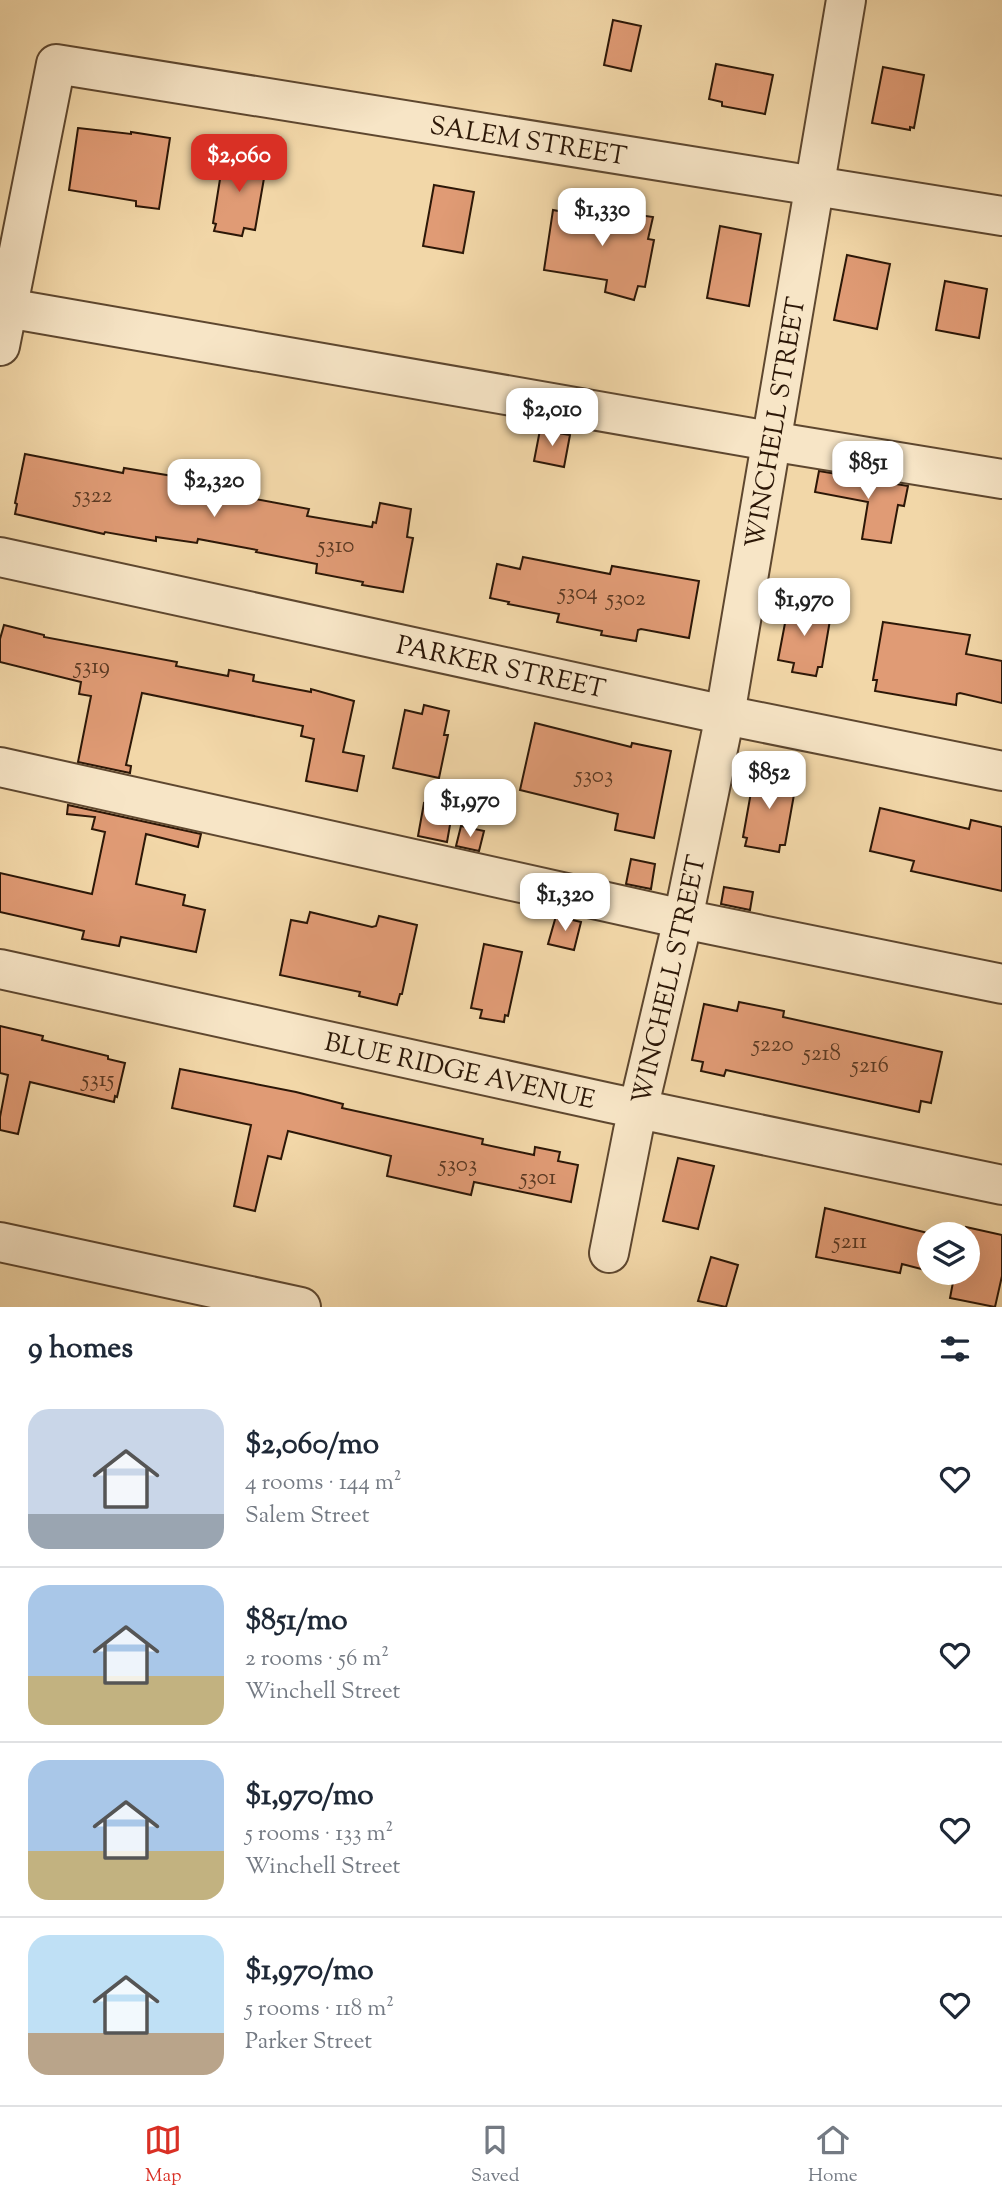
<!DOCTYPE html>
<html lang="en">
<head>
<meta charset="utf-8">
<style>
	:root { --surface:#fff; --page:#f6f6f7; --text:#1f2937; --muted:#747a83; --line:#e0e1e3; --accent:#d93025 }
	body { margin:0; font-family:"Sorts Mill Goudy",serif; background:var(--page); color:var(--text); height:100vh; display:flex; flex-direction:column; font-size:26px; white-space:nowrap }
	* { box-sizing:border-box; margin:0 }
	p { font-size:23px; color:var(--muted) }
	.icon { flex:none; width:38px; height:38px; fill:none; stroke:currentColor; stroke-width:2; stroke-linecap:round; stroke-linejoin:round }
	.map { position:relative; height:1307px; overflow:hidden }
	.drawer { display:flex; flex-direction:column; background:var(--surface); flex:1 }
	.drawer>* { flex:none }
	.controls { position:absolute; left:917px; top:1222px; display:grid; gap:14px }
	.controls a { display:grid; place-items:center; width:63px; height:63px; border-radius:50%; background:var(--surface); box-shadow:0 7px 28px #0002; font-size:35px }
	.price { position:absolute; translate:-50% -60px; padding:0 16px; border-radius:14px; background:#fff; color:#222; font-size:23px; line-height:46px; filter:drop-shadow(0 2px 4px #0008) }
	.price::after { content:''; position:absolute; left:50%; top:42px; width:21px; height:16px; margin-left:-10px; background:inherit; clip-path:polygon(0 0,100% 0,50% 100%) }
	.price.on { background:var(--accent); color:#fff }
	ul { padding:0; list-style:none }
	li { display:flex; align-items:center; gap:21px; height:175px; padding:0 28px }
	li+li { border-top:2px solid var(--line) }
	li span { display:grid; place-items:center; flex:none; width:196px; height:140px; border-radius:21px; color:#555 }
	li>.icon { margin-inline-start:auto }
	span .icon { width:84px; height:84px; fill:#fffc; stroke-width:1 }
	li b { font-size:30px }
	h2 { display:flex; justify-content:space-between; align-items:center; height:84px; padding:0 28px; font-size:30px }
	.tab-bar { display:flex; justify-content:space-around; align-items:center; height:98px; border-top:2px solid var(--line); background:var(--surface); font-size:19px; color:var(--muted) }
	.tab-bar a { display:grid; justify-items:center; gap:4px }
	.tab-bar .on { color:var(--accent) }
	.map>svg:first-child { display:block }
</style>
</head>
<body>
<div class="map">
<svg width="1002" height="1307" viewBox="0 0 1002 1307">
	<rect width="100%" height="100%" fill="#f2d7a8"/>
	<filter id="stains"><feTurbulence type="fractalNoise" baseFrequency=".00286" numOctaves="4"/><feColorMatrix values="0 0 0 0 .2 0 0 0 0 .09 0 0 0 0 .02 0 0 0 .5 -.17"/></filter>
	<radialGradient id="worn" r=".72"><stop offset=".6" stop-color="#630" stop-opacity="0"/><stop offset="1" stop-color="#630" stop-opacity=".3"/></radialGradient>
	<g fill="#e09b75" stroke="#2c1707" stroke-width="2">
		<polygon points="613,20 641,26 631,71 604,65"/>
		<polygon points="716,64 773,75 765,114 722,106 722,102 709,99"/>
		<polygon points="883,67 924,75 914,128 910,127 910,130 872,123"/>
		<polygon points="78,128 131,134 131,132 170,138 159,209 136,206 136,201 69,190"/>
		<polygon points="224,154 267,161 255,230 244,228 242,236 214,231 216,224 213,223"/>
		<polygon points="434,185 474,192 463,253 423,246"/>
		<polygon points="571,205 653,217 648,239 654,240 645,287 638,286 634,300 605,292 607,280 544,270 553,210 569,213"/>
		<polygon points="720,226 761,234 749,306 707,298"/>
		<polygon points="847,255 890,264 877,329 834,320"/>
		<polygon points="945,281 987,289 979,338 936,330"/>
		<polygon points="540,430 570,435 564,467 534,461"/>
		<polygon points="25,454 123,473 124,468 215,483 213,491 309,509 307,516 372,527 373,522 376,523 380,503 411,509 407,537 413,538 403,592 362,585 363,582 316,573 317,564 256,552 257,550 198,539 197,543 156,537 156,541 105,532 104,534 15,514 17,504 15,503"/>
		<polygon points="819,471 908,486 904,506 898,505 891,543 862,539 868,502 815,492"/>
		<polygon points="523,557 610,574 612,566 699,581 689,638 641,629 638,630 636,641 601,635 602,631 557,622 559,614 508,604 509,602 490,598 497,564 520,569"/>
		<polygon points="790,597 814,601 811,617 830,620 822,667 818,667 816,676 792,672 794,663 778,660"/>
		<polygon points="883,622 970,635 966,654 1002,661 1002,703 960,693 957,694 956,705 875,691 877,680 873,680"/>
		<polygon points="4,625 44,635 44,637 177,662 176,666 228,676 229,670 254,675 253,681 311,692 311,689 354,701 343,752 364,756 357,791 306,781 314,739 301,736 303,726 142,693 126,765 131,766 130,773 78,762 91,696 79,694 81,682 0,662 0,639"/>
		<polygon points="424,705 449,711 444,735 448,735 439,778 393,768 405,710 422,714"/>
		<polygon points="535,723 631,747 632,743 671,751 654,838 615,830 618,814 520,790"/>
		<polygon points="759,770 792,775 790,788 795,789 785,845 780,845 779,852 745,846 747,838 743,837 753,781 757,782"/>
		<polygon points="424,803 453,808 447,842 418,836"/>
		<polygon points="68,805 201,834 198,847 146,834 136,884 185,895 183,905 205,910 196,952 121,937 119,946 82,939 84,931 0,912 0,873 92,894 105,832 92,829 95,817 67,814"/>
		<polygon points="880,808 969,829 971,820 1002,827 1002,891 911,871 914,861 870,851"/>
		<polygon points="461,826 484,831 479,851 456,846"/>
		<polygon points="631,859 655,864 651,889 626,884"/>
		<polygon points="724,887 753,892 750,910 721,904"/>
		<polygon points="310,912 372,927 376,926 379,916 417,925 402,994 400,994 397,1005 359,996 360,992 280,975 291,920 307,923"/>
		<polygon points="556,916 581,922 574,950 548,944"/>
		<polygon points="484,944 522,952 508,1016 505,1015 504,1022 480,1018 482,1010 471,1008"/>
		<polygon points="739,1002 784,1011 783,1017 942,1052 931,1103 921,1101 919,1112 726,1070 724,1076 701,1071 703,1062 692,1060 704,1004 737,1011"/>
		<polygon points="0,1026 43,1036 42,1040 108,1056 108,1059 125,1063 117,1097 115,1096 114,1102 30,1082 18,1134 0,1130 0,1117 8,1075 0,1073"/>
		<polygon points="180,1069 296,1092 343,1104 342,1108 483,1139 482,1144 534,1155 535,1147 560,1152 558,1161 578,1165 571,1202 474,1182 471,1195 387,1176 391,1156 288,1131 281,1159 268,1156 255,1211 234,1206 251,1125 172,1108"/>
		<polygon points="678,1158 714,1166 698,1229 663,1221"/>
		<polygon points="825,1208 932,1234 929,1234 929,1271 902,1264 900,1273 816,1257"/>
		<polygon points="966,1227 1002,1235 1002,1276 995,1307 950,1298 954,1277 936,1272 968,1272 968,1234 964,1234"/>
		<polygon points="711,1257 738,1265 726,1307 698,1301"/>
	</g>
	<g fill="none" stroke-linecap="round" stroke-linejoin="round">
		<g stroke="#5e472f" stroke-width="42">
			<g id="minor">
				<polyline points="7,308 770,441 1002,479"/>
				<path id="s1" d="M0,346L56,64L1002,216"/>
				<path id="s2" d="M0,557L725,715L1002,771"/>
				<polyline points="0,767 683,919 1002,984"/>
				<path id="s3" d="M0,969L610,1103L1002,1185"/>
				<polyline points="0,1242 301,1307"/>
				<path id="s4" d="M609,1253L633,1131L683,919L725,715L846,0"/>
			</g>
		</g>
		<use href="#minor" stroke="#f7e5c6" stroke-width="38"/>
	</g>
	<g text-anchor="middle" stroke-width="5" stroke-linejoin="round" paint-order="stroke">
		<g font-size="23" fill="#593822">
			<text x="93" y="502">5322</text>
			<text x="336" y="552">5310</text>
			<text x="578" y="599">5304</text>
			<text x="626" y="605">5302</text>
			<text x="92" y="673">5319</text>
			<text x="594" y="782">5303</text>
			<text x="773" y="1051">5220</text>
			<text x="822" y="1060">5218</text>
			<text x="870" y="1072">5216</text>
			<text x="98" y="1086">5315</text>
			<text x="458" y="1171">5303</text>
			<text x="538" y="1184">5301</text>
			<text x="850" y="1248">5211</text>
		</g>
		<g font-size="26" fill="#2c1707" stroke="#f7e5c6">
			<text dy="9" stroke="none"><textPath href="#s1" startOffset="766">SALEM STREET</textPath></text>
			<text dy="9" stroke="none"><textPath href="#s4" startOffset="847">WINCHELL STREET</textPath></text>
			<text dy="9" stroke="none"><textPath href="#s2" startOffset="513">PARKER STREET</textPath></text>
			<text dy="9" stroke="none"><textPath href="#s4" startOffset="280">WINCHELL STREET</textPath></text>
			<text dy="9" stroke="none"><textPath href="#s3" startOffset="471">BLUE RIDGE AVENUE</textPath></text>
		</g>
	</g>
	<rect width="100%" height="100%" filter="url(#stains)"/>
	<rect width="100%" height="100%" fill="url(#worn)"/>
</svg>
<div class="controls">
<a><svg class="icon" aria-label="layers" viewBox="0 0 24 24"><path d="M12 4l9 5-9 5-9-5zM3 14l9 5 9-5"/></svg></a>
</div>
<b class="price on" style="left:239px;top:194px">$2,060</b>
<b class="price" style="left:602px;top:248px">$1,330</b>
<b class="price" style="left:552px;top:448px">$2,010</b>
<b class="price" style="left:868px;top:501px">$851</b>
<b class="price" style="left:214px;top:519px">$2,320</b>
<b class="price" style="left:804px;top:638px">$1,970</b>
<b class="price" style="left:769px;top:811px">$852</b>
<b class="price" style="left:470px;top:839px">$1,970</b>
<b class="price" style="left:565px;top:933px">$1,320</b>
</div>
<section class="drawer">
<h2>9 homes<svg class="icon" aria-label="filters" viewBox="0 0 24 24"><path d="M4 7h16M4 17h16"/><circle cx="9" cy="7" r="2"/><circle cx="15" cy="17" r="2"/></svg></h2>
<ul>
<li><span style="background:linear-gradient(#c9d6e8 75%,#9aa5b1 0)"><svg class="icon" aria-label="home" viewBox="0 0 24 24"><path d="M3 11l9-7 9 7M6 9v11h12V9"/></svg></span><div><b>$2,060/mo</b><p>4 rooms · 144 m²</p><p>Salem Street</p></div><svg class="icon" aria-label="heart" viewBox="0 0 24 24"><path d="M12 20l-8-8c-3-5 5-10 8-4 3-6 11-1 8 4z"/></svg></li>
<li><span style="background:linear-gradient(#a9c7e8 65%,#c2b280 0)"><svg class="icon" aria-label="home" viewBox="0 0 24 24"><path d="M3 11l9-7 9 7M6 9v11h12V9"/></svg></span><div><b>$851/mo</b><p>2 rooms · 56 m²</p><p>Winchell Street</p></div><svg class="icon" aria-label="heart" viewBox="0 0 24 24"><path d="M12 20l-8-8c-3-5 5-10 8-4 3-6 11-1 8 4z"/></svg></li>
<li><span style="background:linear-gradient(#a9c7e8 65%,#c2b280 0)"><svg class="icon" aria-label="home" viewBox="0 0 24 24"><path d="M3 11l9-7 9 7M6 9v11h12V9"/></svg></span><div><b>$1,970/mo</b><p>5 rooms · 133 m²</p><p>Winchell Street</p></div><svg class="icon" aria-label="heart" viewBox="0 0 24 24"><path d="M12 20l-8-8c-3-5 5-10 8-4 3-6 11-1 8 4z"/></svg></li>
<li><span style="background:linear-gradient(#bfe0f5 70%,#b9a48a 0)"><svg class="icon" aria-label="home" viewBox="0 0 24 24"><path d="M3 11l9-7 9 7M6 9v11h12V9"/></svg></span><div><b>$1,970/mo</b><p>5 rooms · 118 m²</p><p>Parker Street</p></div><svg class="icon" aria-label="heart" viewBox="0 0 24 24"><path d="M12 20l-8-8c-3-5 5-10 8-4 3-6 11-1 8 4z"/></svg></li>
</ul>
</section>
<nav class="tab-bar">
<a class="on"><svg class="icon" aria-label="map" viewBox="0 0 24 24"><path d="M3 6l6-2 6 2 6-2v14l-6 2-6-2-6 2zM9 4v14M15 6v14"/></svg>Map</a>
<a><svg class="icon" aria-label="saved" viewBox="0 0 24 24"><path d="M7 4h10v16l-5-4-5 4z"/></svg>Saved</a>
<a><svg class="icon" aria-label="home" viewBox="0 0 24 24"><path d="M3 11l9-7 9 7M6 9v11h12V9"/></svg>Home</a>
</nav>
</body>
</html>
